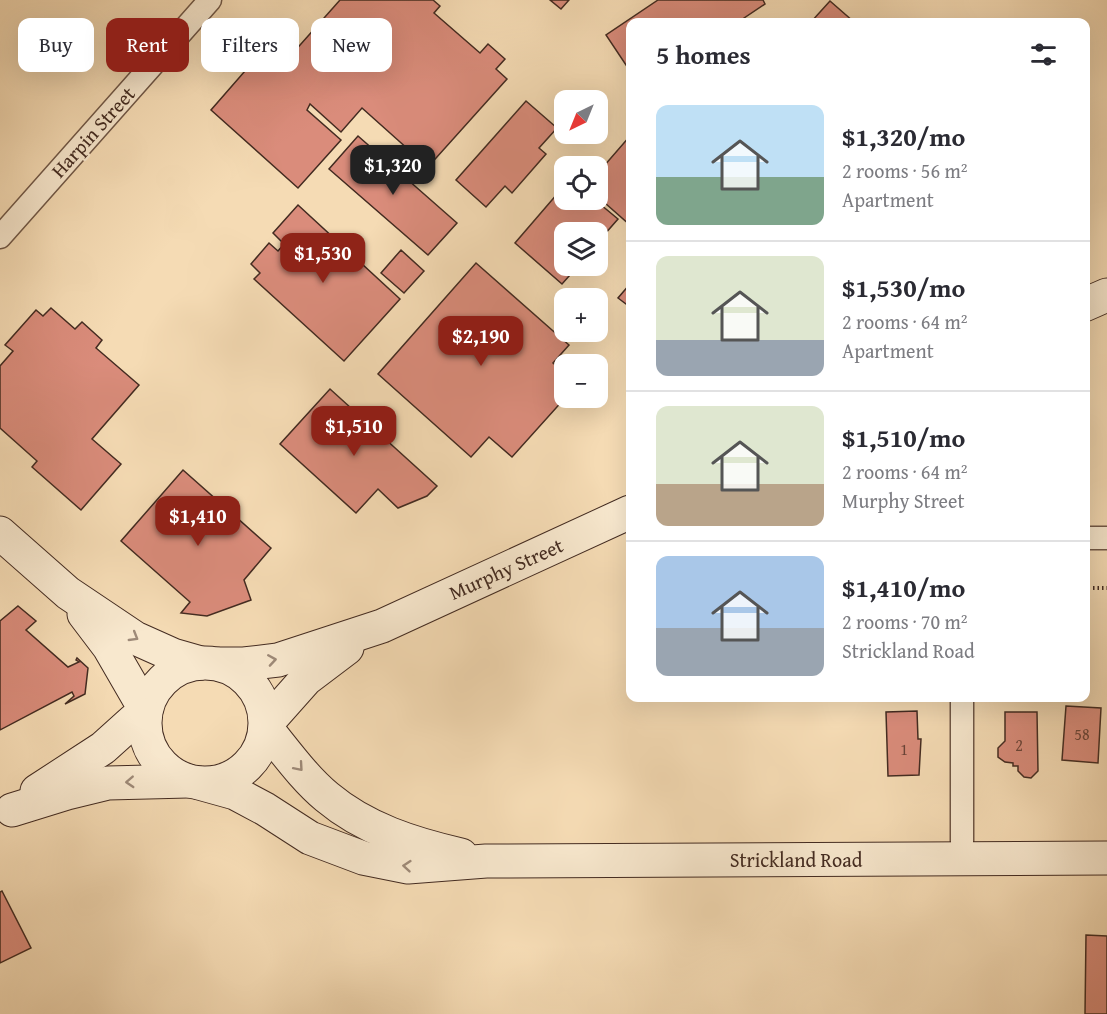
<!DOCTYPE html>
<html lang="en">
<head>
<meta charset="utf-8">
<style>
	:root { --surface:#fff; --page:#f2f2f3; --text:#2b2b33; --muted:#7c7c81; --line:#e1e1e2; --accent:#8f2418 }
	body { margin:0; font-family:"Gentium Book Plus",serif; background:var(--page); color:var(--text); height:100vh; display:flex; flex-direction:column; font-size:22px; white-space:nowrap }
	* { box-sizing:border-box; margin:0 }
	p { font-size:20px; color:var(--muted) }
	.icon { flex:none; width:33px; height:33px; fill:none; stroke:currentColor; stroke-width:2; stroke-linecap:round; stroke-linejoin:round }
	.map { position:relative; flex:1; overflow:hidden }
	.sheet { position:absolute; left:626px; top:18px; width:464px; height:684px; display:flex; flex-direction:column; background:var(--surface); border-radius:12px; box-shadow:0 6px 24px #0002 }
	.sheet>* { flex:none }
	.guide { position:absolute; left:18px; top:18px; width:518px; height:54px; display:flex; gap:12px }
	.needle { width:39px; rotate:223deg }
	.buttons { position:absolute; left:554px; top:90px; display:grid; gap:12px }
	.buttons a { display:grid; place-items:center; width:54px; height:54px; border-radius:12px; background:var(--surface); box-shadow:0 6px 24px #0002; font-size:30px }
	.price { position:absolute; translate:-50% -51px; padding:0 14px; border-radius:12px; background:var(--accent); color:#fff; font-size:20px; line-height:39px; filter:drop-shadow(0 2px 3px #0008) }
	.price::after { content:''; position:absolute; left:50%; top:36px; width:18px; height:14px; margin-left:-9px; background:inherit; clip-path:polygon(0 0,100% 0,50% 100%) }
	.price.on { background:#222; color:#fff }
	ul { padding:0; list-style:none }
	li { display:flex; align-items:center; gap:18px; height:150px; padding:0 30px }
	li+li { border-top:2px solid var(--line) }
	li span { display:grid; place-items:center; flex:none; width:168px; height:120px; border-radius:12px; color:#555 }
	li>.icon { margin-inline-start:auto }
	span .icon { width:72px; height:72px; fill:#fffc; stroke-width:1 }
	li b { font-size:26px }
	h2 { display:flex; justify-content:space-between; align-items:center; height:72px; padding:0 30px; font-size:26px }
	.tag { padding:0 21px; border-radius:12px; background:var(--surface); box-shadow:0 6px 24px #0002; font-size:21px; line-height:54px }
	.tag.on { background:var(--accent); color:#fff }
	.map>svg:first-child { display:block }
</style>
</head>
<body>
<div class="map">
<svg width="1107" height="1014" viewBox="0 0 1107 1014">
	<rect width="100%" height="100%" fill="#f5dbb4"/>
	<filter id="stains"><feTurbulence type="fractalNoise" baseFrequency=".00333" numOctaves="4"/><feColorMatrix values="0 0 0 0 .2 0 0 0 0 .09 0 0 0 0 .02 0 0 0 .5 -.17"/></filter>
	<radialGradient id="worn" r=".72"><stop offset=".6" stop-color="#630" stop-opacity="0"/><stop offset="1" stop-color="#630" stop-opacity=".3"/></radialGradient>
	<g fill="#da8c7b" stroke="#432b21" stroke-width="1.5">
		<polygon points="340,0 433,0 440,6 434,13 480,53 488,44 505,59 496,69 507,79 428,167 362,108 341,132 310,104 307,110 341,140 298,188 211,110 259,55 277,71"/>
		<polygon points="550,0 569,0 561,9"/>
		<polygon points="658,0 763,0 765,4 738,22 630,22 630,71 606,35"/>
		<polygon points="830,1 854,22 811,22"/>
		<polygon points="526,101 557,128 539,148 546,154 512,193 505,186 486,207 456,180"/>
		<polygon points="358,136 457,223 428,255 329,169"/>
		<polygon points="630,136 630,225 597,196 597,174"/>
		<polygon points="564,186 564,200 595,200 618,219 597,243 597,232 564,232 564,266 578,266 562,284 515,243"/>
		<polygon points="298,205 400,299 344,361 254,279 260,273 251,264 269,243 278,251 284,244 273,233"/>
		<polygon points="401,250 424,271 404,293 381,273"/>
		<polygon points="476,263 569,345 553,363 564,373 565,398 512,457 489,437 471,457 378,374"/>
		<polygon points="630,284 630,307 618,298"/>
		<polygon points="51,308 75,329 82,322 102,340 96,348 139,385 92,439 121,464 81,510 32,467 37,461 0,428 0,366 13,351 5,345 36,310 43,316"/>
		<polygon points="330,389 437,486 427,496 398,508 378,489 356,513 280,444"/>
		<polygon points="183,470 271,548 244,580 251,600 207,616 181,613 190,602 121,541"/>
		<polygon points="18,606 36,621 26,630 68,667 79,662 76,660 77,658 88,668 85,694 65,704 74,696 72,692 0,730 0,621"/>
		<polygon points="1066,706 1101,708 1098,763 1062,760"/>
		<polygon points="917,711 918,739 921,739 919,775 888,776 886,712"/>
		<polygon points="1005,712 1037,712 1038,771 1031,778 1024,777 1018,771 1018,766 1013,766 1013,763 1005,762 998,757 998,748 1005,741"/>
		<polygon points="2,891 31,948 0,963 0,892"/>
		<polygon points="1086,935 1107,936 1107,1014 1085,1014"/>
	</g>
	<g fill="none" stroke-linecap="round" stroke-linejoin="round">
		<g stroke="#705746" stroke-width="25">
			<g id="street">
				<polyline points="0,237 210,0"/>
				<polyline points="1084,538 1107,538"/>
				<polyline points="962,859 962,698"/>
			</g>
		</g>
		<g stroke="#432b21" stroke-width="35">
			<g id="secondary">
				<polyline points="1084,305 1107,295"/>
				<polyline points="0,533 68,593 135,638 173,655 201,663"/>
				<polyline points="84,614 109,647 146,711"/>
				<circle cx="205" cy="723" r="60"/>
				<polyline points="219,664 244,664 278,660 382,626 630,512"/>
				<polyline points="266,724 306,679 347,648"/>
				<path d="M266,728C285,751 304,778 327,797C365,829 413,844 461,855"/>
				<polyline points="199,783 235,793 265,809 310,838 363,858 408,867 486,861 1107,858"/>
				<polyline points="37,791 103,748 133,721 145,715"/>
				<polyline points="12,810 67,793 108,783 188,781"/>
			</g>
		</g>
		<polyline stroke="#432b21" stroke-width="4" stroke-dasharray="1.5 3" stroke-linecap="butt" points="1084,588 1107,588"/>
		<use href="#street" stroke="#f8e8ce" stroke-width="22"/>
		<use href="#secondary" stroke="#f8e8ce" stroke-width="33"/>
	</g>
	<defs><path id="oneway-chevron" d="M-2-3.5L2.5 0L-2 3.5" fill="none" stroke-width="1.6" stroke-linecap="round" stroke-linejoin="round" transform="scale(1.5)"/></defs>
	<g stroke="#9e8a78">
		<use href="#oneway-chevron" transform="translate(134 637) rotate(31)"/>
		<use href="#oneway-chevron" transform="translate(272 660) rotate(-9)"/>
		<use href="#oneway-chevron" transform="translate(299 767) rotate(49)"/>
		<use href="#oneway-chevron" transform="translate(130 782) rotate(177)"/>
		<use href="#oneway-chevron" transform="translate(407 866) rotate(-175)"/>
	</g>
	<g text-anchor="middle" stroke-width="4.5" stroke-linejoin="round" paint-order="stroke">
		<g font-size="16" fill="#694338">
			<text x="1082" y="740">58</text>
			<text x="1019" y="751">2</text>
			<text x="904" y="755">1</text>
		</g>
		<g font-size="20" fill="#432b21" stroke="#f8e8ce">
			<text transform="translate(93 132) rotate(-48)" y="7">Harpin Street</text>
			<text transform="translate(506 569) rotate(-24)" y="7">Murphy Street</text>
			<text x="796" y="867">Strickland Road</text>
		</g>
	</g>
	<rect width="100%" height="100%" filter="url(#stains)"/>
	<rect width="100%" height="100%" fill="url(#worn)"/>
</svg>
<div class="buttons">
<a><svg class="needle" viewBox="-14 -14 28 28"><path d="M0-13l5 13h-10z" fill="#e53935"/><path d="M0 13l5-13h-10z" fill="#7c7c81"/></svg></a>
<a><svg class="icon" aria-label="locate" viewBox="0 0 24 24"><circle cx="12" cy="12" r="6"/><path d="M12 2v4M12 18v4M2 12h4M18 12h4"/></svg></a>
<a><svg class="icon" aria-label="layers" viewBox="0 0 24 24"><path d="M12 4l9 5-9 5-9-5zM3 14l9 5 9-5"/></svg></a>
<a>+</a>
<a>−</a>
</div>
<b class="price on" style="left:393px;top:196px">$1,320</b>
<b class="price" style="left:323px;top:284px">$1,530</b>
<b class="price" style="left:481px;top:367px">$2,190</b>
<b class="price" style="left:354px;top:457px">$1,510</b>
<b class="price" style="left:198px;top:547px">$1,410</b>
<div class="guide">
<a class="tag">Buy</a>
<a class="tag on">Rent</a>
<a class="tag">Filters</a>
<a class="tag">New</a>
</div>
<section class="sheet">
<h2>5 homes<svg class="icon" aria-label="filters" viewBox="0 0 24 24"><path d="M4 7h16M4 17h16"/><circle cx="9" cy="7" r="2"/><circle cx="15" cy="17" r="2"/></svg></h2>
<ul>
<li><span style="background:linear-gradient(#bfe0f5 60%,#7fa58c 0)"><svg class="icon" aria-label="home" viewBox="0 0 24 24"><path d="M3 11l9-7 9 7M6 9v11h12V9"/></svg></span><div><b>$1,320/mo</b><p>2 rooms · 56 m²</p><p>Apartment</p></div></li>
<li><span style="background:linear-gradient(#dfe7d0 70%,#9aa5b1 0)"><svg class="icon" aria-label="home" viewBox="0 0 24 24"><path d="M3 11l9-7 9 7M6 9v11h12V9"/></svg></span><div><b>$1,530/mo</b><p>2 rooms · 64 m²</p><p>Apartment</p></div></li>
<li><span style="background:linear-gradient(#dfe7d0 65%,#b9a48a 0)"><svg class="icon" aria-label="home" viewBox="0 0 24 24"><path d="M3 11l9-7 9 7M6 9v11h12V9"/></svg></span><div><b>$1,510/mo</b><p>2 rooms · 64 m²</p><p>Murphy Street</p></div></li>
<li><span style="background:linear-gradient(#a9c7e8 60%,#9aa5b1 0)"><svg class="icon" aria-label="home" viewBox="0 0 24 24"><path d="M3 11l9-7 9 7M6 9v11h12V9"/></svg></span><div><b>$1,410/mo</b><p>2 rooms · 70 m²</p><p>Strickland Road</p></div></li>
</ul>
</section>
</div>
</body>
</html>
